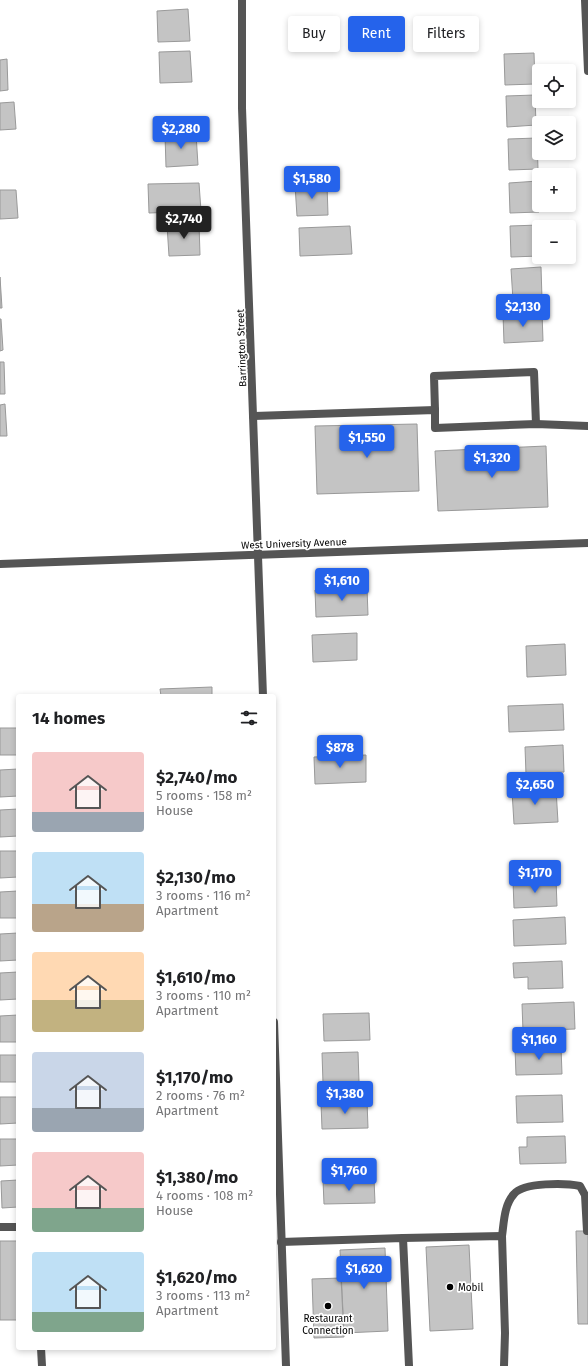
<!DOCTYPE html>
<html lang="en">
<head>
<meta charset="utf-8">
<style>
	:root { --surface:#fff; --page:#f6f6f6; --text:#202124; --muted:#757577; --accent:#2563eb }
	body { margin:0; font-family:"Fira Sans",sans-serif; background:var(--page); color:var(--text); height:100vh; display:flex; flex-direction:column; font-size:15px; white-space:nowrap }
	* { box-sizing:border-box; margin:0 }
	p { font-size:13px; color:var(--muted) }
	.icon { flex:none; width:22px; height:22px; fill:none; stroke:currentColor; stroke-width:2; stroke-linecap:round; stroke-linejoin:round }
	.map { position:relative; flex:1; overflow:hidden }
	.sheet { position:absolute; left:16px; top:694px; width:260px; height:656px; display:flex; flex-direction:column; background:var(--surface); border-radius:4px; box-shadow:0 2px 6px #0003 }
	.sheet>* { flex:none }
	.guide { position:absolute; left:288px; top:16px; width:240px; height:36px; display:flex; gap:8px }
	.buttons { position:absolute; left:532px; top:64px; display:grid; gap:8px }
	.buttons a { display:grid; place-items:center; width:44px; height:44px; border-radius:4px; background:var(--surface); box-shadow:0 2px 6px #0003; font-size:20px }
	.price { position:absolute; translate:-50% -34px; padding:0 9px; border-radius:4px; background:var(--accent); color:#fff; font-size:13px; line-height:26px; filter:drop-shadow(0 1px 2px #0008) }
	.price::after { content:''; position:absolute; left:50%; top:24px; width:12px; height:9px; margin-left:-6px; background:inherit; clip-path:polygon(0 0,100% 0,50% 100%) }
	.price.on { background:#222; color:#fff }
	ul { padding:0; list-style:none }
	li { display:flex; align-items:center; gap:12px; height:100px; padding:0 16px }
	li span { display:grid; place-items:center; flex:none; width:112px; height:80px; border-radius:4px; color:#555 }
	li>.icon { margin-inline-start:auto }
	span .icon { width:48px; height:48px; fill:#fffc; stroke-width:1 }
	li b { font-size:17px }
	h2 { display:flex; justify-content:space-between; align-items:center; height:48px; padding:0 16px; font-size:17px }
	.pill { padding:0 14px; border-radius:4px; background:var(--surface); box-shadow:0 2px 6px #0003; font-size:14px; line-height:36px }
	.pill.on { background:var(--accent); color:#fff }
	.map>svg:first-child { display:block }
</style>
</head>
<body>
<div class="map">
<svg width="588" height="1366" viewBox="0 0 588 1366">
	<rect width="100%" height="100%" fill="#fff"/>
	<g fill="#c4c4c4" stroke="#999">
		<polygon points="188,9 190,41 158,42 157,11"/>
		<polygon points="190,51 192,82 160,83 159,52"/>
		<polygon points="534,53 535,84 505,85 504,54"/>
		<polygon points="7,59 8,90 0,91 0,60"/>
		<polygon points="535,95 536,125 507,127 506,96"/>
		<polygon points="14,102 16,129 0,130 0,103"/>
		<polygon points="196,134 198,165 166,167 165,135"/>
		<polygon points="537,138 538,169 509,170 508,139"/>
		<polygon points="538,181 539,212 510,213 509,183"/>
		<polygon points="199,183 201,211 149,213 148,184"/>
		<polygon points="327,184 328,215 297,216 295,185"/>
		<polygon points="0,190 16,190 18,218 0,219"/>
		<polygon points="199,224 200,255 169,256 167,225"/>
		<polygon points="539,225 539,256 511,257 510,226"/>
		<polygon points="350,226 352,254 300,256 299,228"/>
		<polygon points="541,267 542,299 513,300 511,269"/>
		<polygon points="0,277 2,308 0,308"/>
		<polygon points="542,312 543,341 504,343 503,314"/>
		<polygon points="0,319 1,319 3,350 0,351"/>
		<polygon points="0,362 4,362 5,394 0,394"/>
		<polygon points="5,404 7,436 0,436 0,405"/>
		<polygon points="417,424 419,491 317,494 315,426"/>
		<polygon points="546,446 548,507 438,511 435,451"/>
		<polygon points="367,588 368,615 316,617 315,590"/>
		<polygon points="357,633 357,660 313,662 312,635"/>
		<polygon points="565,644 566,675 527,677 526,646"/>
		<polygon points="212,687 212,696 161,696 160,689"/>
		<polygon points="563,704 564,730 509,732 508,706"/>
		<rect x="0" y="728" width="18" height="27"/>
		<polygon points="563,745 564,772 526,774 525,747"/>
		<polygon points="366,755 366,782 315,784 314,757"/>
		<polygon points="18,769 18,796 0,797 0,770"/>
		<polygon points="556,789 558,822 514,824 512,791"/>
		<polygon points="18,809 18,836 0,837 0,810"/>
		<polygon points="0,851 18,851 18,877 0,878"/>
		<polygon points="556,879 557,906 514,908 513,881"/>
		<polygon points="18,891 18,918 0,918 0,892"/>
		<polygon points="565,917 566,944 514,946 513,920"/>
		<polygon points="18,933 18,960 0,961 0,934"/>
		<polygon points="562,961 563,988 528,989 528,977 514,978 513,963"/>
		<polygon points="18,972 18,999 0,1000 0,973"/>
		<polygon points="574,1002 575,1029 523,1031 522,1004"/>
		<polygon points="369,1013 370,1040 324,1041 323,1014"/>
		<polygon points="18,1015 18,1042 0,1042 0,1016"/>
		<polygon points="561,1047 562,1074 516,1075 515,1049"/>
		<polygon points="358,1052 359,1082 323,1083 322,1053"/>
		<rect x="0" y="1055" width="18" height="27"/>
		<polygon points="562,1095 563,1122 517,1123 516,1096"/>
		<polygon points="0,1097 18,1097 18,1123 0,1124"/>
		<polygon points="367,1101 368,1128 322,1129 321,1103"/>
		<polygon points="565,1136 566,1163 520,1164 519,1147 527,1147 527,1137"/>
		<polygon points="0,1139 18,1139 18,1165 0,1166"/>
		<polygon points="374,1179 375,1203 324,1204 323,1180"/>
		<polygon points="18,1180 18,1207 2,1208 1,1181"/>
		<polygon points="576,1231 588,1231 588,1324 578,1324"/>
		<rect x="0" y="1241" width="18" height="79"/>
		<polygon points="469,1245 473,1329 430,1331 426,1247"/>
		<polygon points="385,1248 388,1331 344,1333 340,1250"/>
		<polygon points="341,1278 344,1337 314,1338 312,1279"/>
	</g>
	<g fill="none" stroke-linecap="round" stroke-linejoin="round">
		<g stroke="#555" stroke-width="8">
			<polyline points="435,410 434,376 534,372 536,424"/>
			<polyline points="253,416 435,410 435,428 536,424 588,426"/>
			<polyline points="0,1227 18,1227"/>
			<path d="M502,1236C504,1222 504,1205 514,1194C524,1182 566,1183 580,1186L585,1195L587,1231"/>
			<polyline points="403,1238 502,1236 505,1333 504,1366"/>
			<polyline points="281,1242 403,1238 409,1366"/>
			<polyline points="41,1348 42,1366"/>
		</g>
		<g stroke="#555" stroke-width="8">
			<polyline points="242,0 242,108 263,696"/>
			<polyline points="585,0 588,71"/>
			<polyline points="0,564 588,543"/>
			<polyline points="274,1022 286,1366"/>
		</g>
	</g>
	<g fill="#000" stroke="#fff" stroke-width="1.5">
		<circle cx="450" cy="1287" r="4"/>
		<circle cx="328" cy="1306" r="4"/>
	</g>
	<g text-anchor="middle" stroke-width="3.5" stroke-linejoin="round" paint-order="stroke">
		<g font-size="10" fill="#000" stroke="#fff">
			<text transform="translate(241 348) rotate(-92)" y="4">Barrington Street</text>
			<text transform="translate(294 543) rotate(-2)" y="4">West University Avenue</text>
		</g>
		<g font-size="10" fill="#000" stroke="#fff" text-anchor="start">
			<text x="458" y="1291">Mobil</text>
			<text x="328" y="1322" text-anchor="middle">Restaurant<tspan x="328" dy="12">Connection</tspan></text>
		</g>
	</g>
</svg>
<div class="buttons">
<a><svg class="icon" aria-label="locate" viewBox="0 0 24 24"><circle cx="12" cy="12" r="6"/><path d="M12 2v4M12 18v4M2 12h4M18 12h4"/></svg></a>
<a><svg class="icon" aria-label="layers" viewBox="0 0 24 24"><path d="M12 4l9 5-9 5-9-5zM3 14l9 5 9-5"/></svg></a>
<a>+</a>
<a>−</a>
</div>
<b class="price" style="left:181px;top:150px">$2,280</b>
<b class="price" style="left:312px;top:200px">$1,580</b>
<b class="price on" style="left:184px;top:240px">$2,740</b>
<b class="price" style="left:523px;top:328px">$2,130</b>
<b class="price" style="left:367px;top:459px">$1,550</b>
<b class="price" style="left:492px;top:479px">$1,320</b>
<b class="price" style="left:342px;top:602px">$1,610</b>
<b class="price" style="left:340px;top:769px">$878</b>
<b class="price" style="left:535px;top:806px">$2,650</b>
<b class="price" style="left:535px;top:894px">$1,170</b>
<b class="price" style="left:539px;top:1061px">$1,160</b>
<b class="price" style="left:345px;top:1115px">$1,380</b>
<b class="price" style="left:349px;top:1192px">$1,760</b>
<b class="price" style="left:364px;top:1290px">$1,620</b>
<div class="guide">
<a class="pill">Buy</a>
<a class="pill on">Rent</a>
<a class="pill">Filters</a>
</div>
<section class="sheet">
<h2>14 homes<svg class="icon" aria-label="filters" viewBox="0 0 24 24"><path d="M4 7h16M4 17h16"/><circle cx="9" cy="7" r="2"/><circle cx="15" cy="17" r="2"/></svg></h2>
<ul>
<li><span style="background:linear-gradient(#f6c9c9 75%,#9aa5b1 0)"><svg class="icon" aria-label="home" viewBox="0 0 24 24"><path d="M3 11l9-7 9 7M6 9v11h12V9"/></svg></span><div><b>$2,740/mo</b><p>5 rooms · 158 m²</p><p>House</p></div></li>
<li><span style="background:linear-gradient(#bfe0f5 65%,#b9a48a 0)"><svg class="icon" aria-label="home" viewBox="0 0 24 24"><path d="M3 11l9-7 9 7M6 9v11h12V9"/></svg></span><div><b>$2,130/mo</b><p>3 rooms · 116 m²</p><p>Apartment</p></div></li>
<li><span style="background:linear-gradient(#ffd9b3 60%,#c2b280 0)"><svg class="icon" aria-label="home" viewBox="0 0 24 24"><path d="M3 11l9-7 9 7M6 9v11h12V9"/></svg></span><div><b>$1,610/mo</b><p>3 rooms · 110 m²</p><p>Apartment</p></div></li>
<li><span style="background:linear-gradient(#c9d6e8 70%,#9aa5b1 0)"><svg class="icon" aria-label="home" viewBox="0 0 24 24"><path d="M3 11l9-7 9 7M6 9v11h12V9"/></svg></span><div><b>$1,170/mo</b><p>2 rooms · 76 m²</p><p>Apartment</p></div></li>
<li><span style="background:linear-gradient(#f6c9c9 70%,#7fa58c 0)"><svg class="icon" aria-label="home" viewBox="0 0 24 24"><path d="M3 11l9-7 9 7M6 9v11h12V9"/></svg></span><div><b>$1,380/mo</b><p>4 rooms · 108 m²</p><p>House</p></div></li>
<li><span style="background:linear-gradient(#bfe0f5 75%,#7fa58c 0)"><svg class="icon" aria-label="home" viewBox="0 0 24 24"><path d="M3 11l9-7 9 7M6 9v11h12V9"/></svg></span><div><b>$1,620/mo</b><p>3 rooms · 113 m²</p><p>Apartment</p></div></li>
</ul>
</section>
</div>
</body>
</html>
